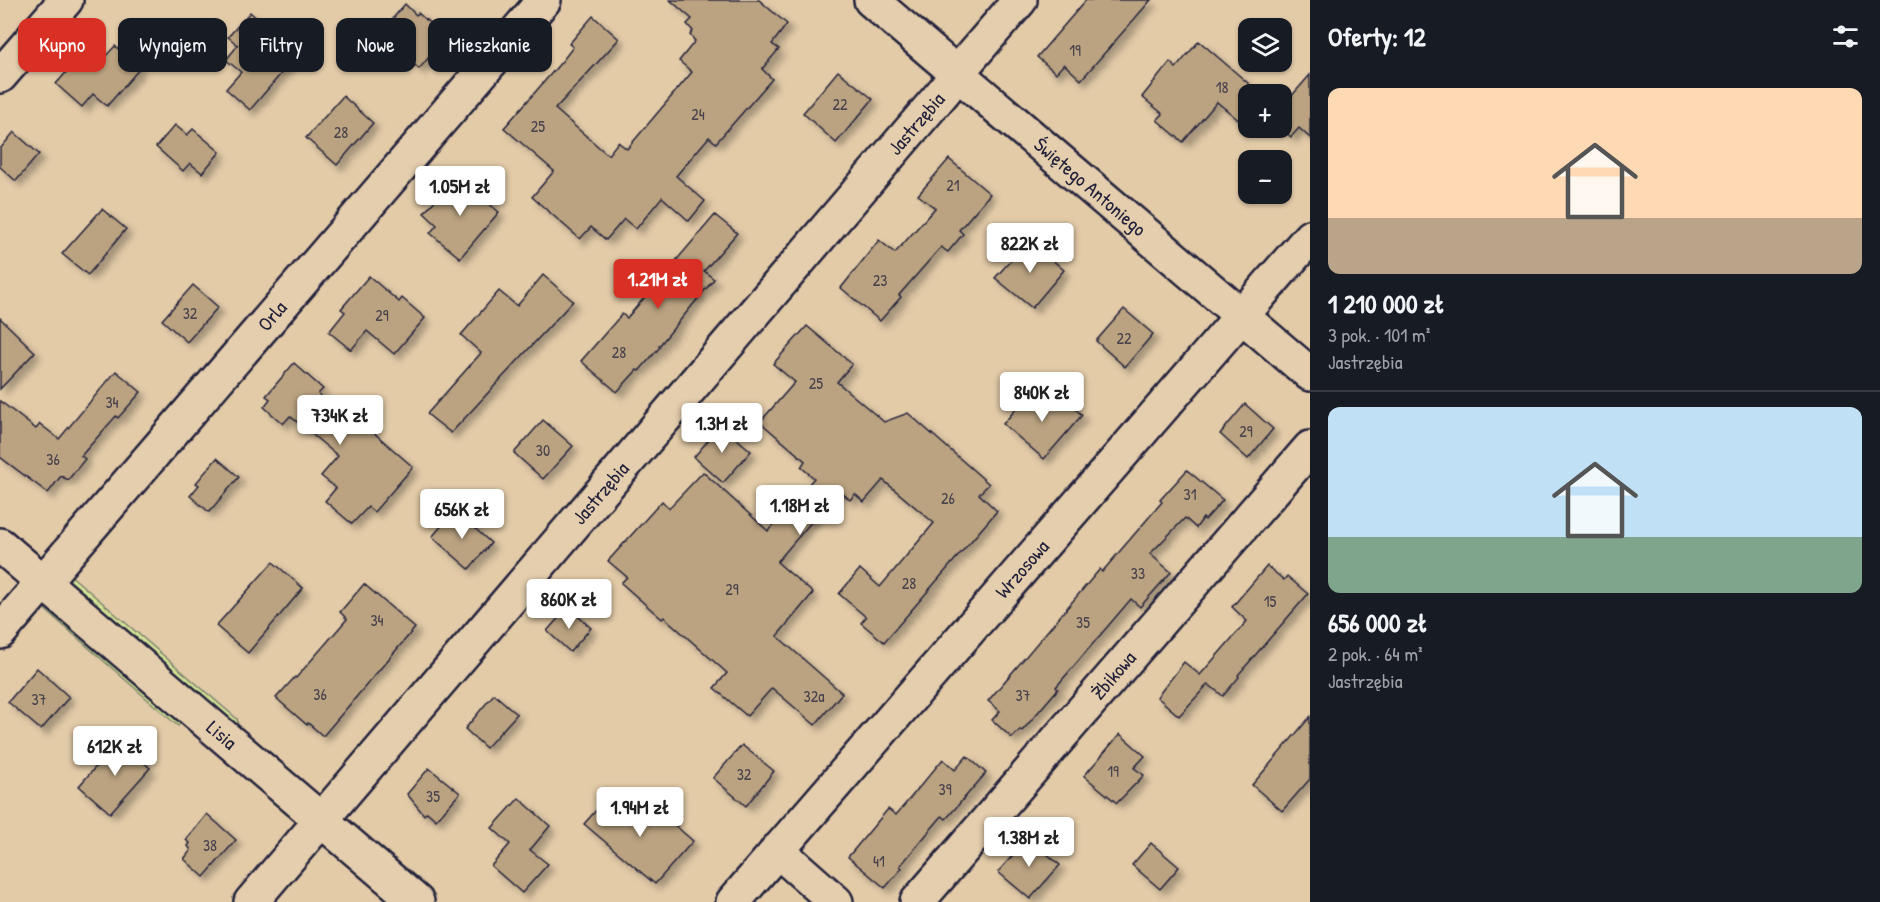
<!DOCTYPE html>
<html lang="pl">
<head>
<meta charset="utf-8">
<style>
	:root { --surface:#171b24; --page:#242831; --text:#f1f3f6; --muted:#9ea1a6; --line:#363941; --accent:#d93025 }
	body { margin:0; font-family:"Patrick Hand",sans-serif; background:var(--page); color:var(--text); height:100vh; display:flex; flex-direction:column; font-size:22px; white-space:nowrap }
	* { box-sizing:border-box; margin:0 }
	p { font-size:20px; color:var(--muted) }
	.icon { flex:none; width:33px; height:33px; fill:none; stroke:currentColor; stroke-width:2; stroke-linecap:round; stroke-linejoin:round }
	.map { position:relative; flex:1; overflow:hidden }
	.details { display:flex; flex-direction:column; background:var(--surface); width:570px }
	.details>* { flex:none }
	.guide { position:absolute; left:18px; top:18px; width:570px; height:54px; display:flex; gap:12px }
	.controls { position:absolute; left:1238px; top:18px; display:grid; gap:12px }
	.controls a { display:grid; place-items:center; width:54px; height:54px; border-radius:12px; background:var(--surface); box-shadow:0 2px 4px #0004; font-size:30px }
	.price { position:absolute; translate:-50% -51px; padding:0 14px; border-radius:6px; background:#fff; color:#222; font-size:20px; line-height:39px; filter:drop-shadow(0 2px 3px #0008) }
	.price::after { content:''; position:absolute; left:50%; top:36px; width:18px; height:14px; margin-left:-9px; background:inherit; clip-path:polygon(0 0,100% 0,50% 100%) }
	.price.selected { background:var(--accent); color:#fff }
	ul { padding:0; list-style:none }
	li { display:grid; align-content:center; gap:12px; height:318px; padding:0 18px }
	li+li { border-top:2px solid var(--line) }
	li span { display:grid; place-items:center; height:186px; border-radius:12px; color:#555 }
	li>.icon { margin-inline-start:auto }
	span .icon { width:108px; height:108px; fill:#fffc; stroke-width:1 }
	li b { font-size:26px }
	h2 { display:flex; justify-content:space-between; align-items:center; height:72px; padding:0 18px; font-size:26px }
	.chip { padding:0 21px; border-radius:12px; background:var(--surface); box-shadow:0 2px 4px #0004; font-size:21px; line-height:54px }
	.chip.selected { background:var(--accent); color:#fff }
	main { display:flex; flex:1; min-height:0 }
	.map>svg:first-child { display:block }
</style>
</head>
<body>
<main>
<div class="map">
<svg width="1310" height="902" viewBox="0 0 1310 902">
	<defs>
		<filter id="shadow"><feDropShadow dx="5.5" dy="5.5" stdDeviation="3" flood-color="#0004"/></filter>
	</defs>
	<rect width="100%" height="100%" fill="#e3cba8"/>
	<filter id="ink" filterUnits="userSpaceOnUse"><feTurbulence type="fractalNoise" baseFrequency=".0167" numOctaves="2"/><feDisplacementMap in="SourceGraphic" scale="12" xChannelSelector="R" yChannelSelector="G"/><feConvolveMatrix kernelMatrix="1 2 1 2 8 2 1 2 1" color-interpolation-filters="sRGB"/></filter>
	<g filter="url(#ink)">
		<g fill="#d7e599" stroke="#7c846a" stroke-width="1.5">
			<polygon points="69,574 237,719 238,722 235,727 68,582"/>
			<polygon points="45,604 181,718 181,722 178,726 41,606"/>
		</g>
		<g fill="#bba381" stroke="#22223b" stroke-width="1.5" filter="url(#shadow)">
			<polygon points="670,0 759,0 787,24 772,44 779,49 762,69 772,79 716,143 709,137 676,176 705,201 689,221 662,197 636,229 624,219 606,240 591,227 580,239 532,197 554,171 504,128 563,60 573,47 569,44 593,16 619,39 555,109 608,155 618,142 627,149 692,72 679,61 695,41 690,35 693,31 687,24 692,19"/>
			<polygon points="1086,0 1151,0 1081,80 1064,64 1056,73 1037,57"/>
			<polygon points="405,4 416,15 418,13 446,37 419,69 391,44 399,34 388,24"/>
			<polygon points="250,12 274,34 268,42 291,62 250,110 226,89 241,72 226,60 238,45 228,37"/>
			<polygon points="1199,41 1248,83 1248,128 1217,102 1183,142 1157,120 1163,114 1142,97 1170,62 1176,68"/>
			<polygon points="89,46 103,59 115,46 140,68 107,106 93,94 82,107 56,84"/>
			<polygon points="838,71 873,99 836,143 803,113"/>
			<polygon points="1310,75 1310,138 1299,128 1291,137 1281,128 1281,108"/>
			<polygon points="343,96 373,123 337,165 306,138"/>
			<polygon points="175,125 187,135 193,129 220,152 202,173 190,163 183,171 156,147"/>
			<polygon points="14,132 39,154 16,181 0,167 0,149"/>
			<polygon points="949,159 990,194 959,230 963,234 948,252 941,247 899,295 901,297 880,321 841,288 879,240 895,253 935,208 918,195"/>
			<polygon points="456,176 499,212 460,258 430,233 437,225 424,213"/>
			<polygon points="102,209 126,229 88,275 62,254"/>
			<polygon points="715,215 737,233 704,271 714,279 659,346 660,347 639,371 637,370 617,392 581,361 622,314 627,318"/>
			<polygon points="1029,240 1064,270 1032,308 995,278"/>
			<polygon points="543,275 573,301 451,433 427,414 481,353 461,335 499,291 517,306"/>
			<polygon points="369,276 399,302 402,298 425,318 394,354 367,331 351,350 329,332 345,312 341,309"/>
			<polygon points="193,285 218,307 187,342 162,320"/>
			<polygon points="1124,309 1153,334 1125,367 1096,341"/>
			<polygon points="0,318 35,352 0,389"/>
			<polygon points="807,326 852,364 837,382 884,422 908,413 989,484 979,494 997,511 884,642 861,623 866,617 839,594 860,569 880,587 934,523 883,480 864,502 855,494 850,500 839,490 794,542 777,562 813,593 777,636 842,693 815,725 772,688 747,716 714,688 727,673 664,617 662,619 621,583 627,577 608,561 662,501 669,508 703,472 768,531 814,478 801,467 805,461 760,422 795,382 773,364"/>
			<polygon points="294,363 323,389 318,394 360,430 365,425 413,467 374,512 368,507 352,524 325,501 336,488 321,476 338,456 290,416 283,424 264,407 270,399 266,396"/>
			<polygon points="116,371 141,392 118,418 116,416 81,456 85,459 68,480 61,476 48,493 0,457 0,401 36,429 40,424 59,439"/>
			<polygon points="1029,394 1048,409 1060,395 1082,415 1044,459 1003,424"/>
			<polygon points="1245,404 1273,429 1248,459 1220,434"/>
			<polygon points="543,420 573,446 543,479 514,453"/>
			<polygon points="721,425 751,451 723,483 694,457"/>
			<polygon points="217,458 239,477 209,512 190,496 199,485 196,483"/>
			<polygon points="1187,470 1223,500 1205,520 1203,518 1196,528 1185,518 1150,554 1171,572 1140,607 1131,599 1056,687 1058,689 1022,731 1020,730 1012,738 992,720 1000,711 988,701 1100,569 1102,572 1162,502 1160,500"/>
			<polygon points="455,510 491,543 469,569 432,537"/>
			<polygon points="273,562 303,588 248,653 216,626"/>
			<polygon points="1267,566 1284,580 1287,576 1308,594 1238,675 1239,677 1223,696 1208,684 1179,716 1157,697 1184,662 1200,675 1247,621 1232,607"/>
			<polygon points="364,584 415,628 323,736 308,723 307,725 276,698 295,677 296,678 347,619 340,612"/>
			<polygon points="568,607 591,628 570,652 547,631"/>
			<polygon points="37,668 69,697 41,730 8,702"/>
			<polygon points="494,694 517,714 486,748 465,729"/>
			<polygon points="1310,717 1310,779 1282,811 1252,785"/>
			<polygon points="1120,734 1145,756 1134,768 1144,775 1117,803 1084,776"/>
			<polygon points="119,740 150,768 110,813 79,786"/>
			<polygon points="742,745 774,771 746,806 713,778"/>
			<polygon points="967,756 986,773 946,819 942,816 900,866 902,868 885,888 848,857 888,809 896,815 943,759 955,770"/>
			<polygon points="429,768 460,793 436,820 427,812 424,815 407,794"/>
			<polygon points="519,798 550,826 530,850 548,864 522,893 491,866 510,844 492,828"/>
			<polygon points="607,798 633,819 648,802 693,841 655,884 584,824"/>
			<polygon points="207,814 236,840 204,877 184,859 191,850 188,846 190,843 186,840"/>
			<polygon points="1028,838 1060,865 1030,899 998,872"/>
			<polygon points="1151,843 1179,867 1160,889 1132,865"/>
		</g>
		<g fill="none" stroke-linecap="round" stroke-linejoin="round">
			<g stroke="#22223b" stroke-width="38">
				<g id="minor">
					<path id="s1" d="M871,0L1310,374"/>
					<polyline points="0,76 66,0"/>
					<path id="s2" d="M0,545L417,902"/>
					<path id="s3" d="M0,632L544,0"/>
					<polyline points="777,850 836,902"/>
					<path id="s4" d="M251,902L945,90L957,73L1020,0"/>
					<path id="s5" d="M733,902L1310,237"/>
					<path id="s6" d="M917,902L1310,448"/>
				</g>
			</g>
			<use href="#minor" stroke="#e5ceae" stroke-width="33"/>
		</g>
	</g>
	<g text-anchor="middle" stroke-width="6" stroke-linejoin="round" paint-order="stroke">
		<g font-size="16" fill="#48424c">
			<text x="1075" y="56">19</text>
			<text x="1222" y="93">18</text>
			<text x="840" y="110">22</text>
			<text x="698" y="120">24</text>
			<text x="538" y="132">25</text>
			<text x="341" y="138">28</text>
			<text x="953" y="191">21</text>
			<text x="880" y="286">23</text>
			<text x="190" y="319">32</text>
			<text x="382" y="321">29</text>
			<text x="1124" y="344">22</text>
			<text x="619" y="358">28</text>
			<text x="816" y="389">25</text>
			<text x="112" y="408">34</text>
			<text x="1246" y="437">29</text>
			<text x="543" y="456">30</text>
			<text x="53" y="465">36</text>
			<text x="1190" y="500">31</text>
			<text x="948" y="504">26</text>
			<text x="1138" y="579">33</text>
			<text x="909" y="589">28</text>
			<text x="732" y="595">29</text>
			<text x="1270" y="607">15</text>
			<text x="377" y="626">34</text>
			<text x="1083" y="628">35</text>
			<text x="320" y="700">36</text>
			<text x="1023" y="701">37</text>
			<text x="814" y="702">32a</text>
			<text x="39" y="705">37</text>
			<text x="1113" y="777">19</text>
			<text x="744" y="780">32</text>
			<text x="945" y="795">39</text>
			<text x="433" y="802">35</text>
			<text x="210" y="851">38</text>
			<text x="879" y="867">41</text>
		</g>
		<g font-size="20" fill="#22223b" stroke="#e5ceae">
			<text dy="7" stroke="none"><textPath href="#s4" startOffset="1024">Jastrzębia</textPath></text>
			<text dy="7" stroke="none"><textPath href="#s1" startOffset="288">Świętego Antoniego</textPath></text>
			<text dy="7" stroke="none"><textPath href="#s3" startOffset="417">Orla</textPath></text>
			<text dy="7" stroke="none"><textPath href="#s4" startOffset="538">Jastrzębia</textPath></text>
			<text dy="7" stroke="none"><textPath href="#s5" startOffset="441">Wrzosowa</textPath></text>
			<text dy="7" stroke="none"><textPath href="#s6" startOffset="300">Żbikowa</textPath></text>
			<text dy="7" stroke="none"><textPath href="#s2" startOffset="292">Lisia</textPath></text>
		</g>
	</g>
</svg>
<div class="controls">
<a><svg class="icon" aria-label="layers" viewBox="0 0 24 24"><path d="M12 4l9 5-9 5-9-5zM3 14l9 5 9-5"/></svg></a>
<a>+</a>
<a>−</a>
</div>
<b class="price" style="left:460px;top:217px">1.05M zł</b>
<b class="price" style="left:1030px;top:274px">822K zł</b>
<b class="price selected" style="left:658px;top:310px">1.21M zł</b>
<b class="price" style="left:1042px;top:423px">840K zł</b>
<b class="price" style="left:340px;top:446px">734K zł</b>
<b class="price" style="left:722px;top:454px">1.3M zł</b>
<b class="price" style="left:800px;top:536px">1.18M zł</b>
<b class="price" style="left:462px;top:540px">656K zł</b>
<b class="price" style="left:569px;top:630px">860K zł</b>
<b class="price" style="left:115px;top:777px">612K zł</b>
<b class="price" style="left:640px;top:838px">1.94M zł</b>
<b class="price" style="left:1029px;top:868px">1.38M zł</b>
<div class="guide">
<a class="chip selected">Kupno</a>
<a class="chip">Wynajem</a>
<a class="chip">Filtry</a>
<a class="chip">Nowe</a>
<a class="chip">Mieszkanie</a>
</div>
</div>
<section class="details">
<h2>Oferty: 12<svg class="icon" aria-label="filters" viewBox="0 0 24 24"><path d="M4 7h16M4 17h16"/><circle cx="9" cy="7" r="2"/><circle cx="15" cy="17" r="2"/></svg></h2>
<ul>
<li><span style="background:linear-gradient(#ffd9b3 70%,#b9a48a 0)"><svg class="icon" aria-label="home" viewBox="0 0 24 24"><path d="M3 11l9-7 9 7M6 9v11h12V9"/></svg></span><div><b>1 210 000 zł</b><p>3 pok. · 101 m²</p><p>Jastrzębia</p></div></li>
<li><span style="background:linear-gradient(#bfe0f5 70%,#7fa58c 0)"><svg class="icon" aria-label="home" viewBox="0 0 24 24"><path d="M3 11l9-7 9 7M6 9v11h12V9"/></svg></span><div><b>656 000 zł</b><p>2 pok. · 64 m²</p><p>Jastrzębia</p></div></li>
</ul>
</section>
</main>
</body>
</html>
